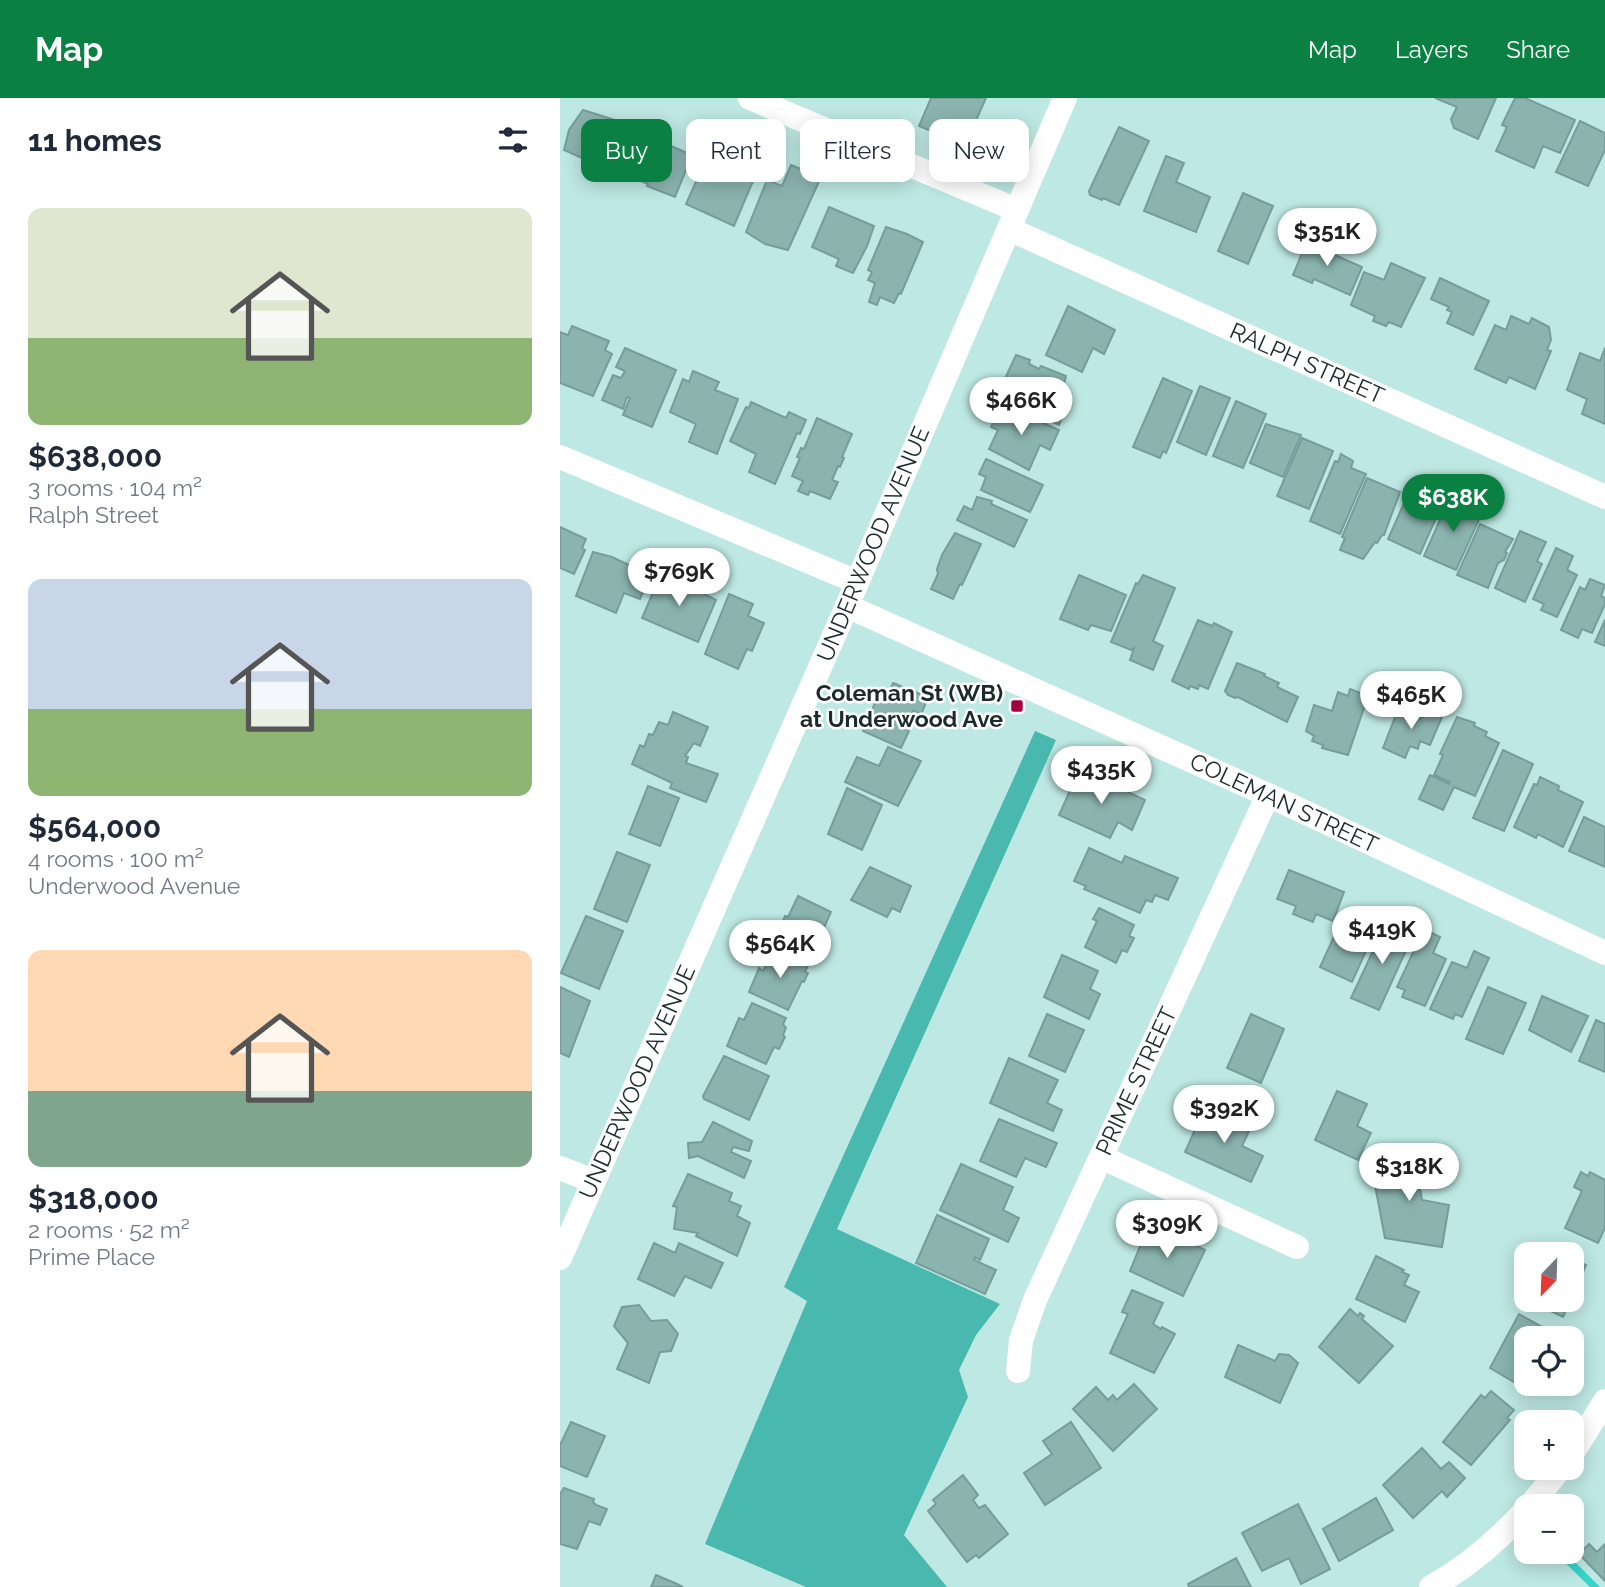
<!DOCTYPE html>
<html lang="en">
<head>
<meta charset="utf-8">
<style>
	:root { --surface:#fff; --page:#f6f6f7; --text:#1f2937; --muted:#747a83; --accent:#0b8043 }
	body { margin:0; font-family:Raleway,sans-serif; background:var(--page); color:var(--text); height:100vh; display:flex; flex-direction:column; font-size:26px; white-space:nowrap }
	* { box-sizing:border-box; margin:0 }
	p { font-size:23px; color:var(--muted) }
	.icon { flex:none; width:38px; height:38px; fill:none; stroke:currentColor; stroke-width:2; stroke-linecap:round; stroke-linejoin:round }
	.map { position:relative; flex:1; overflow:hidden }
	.side { display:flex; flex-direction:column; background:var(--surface); width:560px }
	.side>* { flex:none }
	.hud { position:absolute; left:21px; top:21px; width:665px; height:63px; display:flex; gap:14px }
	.needle { width:46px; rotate:203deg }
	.controls { position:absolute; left:954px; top:1144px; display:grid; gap:14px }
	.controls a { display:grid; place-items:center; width:70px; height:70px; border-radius:14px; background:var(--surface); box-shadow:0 4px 18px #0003; font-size:35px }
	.price { position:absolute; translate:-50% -60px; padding:0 16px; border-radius:24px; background:#fff; color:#222; font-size:23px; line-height:46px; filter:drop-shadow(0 2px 4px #0008) }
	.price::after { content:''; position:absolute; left:50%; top:42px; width:21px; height:16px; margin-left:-10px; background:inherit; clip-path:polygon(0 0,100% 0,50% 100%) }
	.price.active { background:var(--accent); color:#fff }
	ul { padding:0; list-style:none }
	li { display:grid; align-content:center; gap:14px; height:371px; padding:0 28px }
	li span { display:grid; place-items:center; height:217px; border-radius:14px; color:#555 }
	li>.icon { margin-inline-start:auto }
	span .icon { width:126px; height:126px; fill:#fffc; stroke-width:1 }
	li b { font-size:30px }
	h2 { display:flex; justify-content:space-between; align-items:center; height:84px; padding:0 28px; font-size:30px }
	.tag { padding:0 24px; border-radius:14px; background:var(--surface); box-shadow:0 4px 18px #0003; font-size:24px; line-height:63px }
	.tag.active { background:var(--accent); color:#fff }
	header { display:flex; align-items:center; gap:42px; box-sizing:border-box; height:98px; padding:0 35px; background:var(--accent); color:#fff }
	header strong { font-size:33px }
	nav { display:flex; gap:38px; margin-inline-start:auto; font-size:24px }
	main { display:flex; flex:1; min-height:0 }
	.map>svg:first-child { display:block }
</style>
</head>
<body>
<header>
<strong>Map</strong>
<nav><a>Map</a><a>Layers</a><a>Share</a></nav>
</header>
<main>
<section class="side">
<h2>11 homes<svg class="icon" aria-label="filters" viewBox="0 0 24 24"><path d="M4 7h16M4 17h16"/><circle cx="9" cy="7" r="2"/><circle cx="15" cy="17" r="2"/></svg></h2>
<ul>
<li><span style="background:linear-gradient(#dfe7d0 60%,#8fb573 0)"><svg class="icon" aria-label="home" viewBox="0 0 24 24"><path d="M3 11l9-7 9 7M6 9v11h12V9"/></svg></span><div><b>$638,000</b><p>3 rooms · 104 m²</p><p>Ralph Street</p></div></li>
<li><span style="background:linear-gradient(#c9d6e8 60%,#8fb573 0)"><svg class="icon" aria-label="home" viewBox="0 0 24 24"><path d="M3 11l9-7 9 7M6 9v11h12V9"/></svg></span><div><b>$564,000</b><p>4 rooms · 100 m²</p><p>Underwood Avenue</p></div></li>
<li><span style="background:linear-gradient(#ffd9b3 65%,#7fa58c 0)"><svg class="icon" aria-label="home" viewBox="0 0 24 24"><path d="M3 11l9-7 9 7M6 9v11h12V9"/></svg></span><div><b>$318,000</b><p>2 rooms · 52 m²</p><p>Prime Place</p></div></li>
</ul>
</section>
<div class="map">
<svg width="1045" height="1489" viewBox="0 0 1045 1489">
	<rect width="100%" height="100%" fill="#bee8e3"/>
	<polygon fill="#36d4c9" points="994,1454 1005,1454 1040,1489 1030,1489"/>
	<polygon fill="#49b9b0" points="475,633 496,642 277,1131 440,1206 416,1237 399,1272 408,1299 344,1437 387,1489 246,1489 145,1446 247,1203 224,1189"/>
	<g fill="#8bb4af" stroke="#769d99" stroke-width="2">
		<polygon points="371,0 426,0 405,47 359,28"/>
		<polygon points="875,0 936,0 918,41 894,30 891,21 897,9"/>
		<polygon points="955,0 965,0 1015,22 1000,55 983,48 974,70 936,53 947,29 942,27"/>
		<polygon points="23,12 58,23 73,33 65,56 49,81 30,72 33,65 4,52 9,32"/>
		<polygon points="1020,23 1045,35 1045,52 1028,88 996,74"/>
		<polygon points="559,29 589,43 559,107 543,100 542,102 530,97 529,93"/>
		<polygon points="85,30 97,33 106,39 104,45 132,57 115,99 87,88 88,86 65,76"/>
		<polygon points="606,58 624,65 616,84 650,99 636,134 584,113"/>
		<polygon points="147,63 193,83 174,128 126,106 144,66 146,67"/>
		<polygon points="231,67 261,79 228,152 205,146 186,134 207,82 222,88"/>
		<polygon points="683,95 713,108 688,166 658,153"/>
		<polygon points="269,109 314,128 307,148 293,175 276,168 279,161 252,149"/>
		<polygon points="326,129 347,136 363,144 341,196 339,195 334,205 320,199 317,207 309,204 315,185 308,182 312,174 308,172"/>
		<polygon points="748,141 768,149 766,153 802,169 790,197 754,181 752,185 733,177"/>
		<polygon points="831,165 865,180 841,229 829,224 826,228 813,223 815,218 791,207 804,174 824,182"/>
		<polygon points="880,180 929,203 913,237 887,225 892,214 887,212 889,209 871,201"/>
		<polygon points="508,208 555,232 544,256 533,250 522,274 486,257"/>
		<polygon points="951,218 969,226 972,220 989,229 991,242 987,252 991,253 975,291 949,279 946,285 915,271 935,227 946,232"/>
		<polygon points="12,228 49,243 45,252 52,256 33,298 0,285 0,234 8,237"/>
		<polygon points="65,250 116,272 92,329 63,317 70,300 67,299 63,311 42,302 53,277 61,280 65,273 56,269"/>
		<polygon points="1045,250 1045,326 1022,316 1027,301 1007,292 1020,255 1040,263"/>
		<polygon points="456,257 470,262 469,266 479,271 481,268 506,278 501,296 510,301 499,327 450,304 456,293 442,287"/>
		<polygon points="133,273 159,284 155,292 178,301 157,356 129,344 136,326 110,314 123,281 129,284"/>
		<polygon points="603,280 632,293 606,355 603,353 600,360 573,349"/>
		<polygon points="640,288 670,300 646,357 617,344"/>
		<polygon points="676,303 706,316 683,370 653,358"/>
		<polygon points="191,304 226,320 229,314 246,322 240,336 237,335 215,386 189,374 196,356 170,343 186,309 189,310"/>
		<polygon points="443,307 499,332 490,352 480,347 469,372 429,351 438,332 431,329"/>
		<polygon points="257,320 292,336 282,359 284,360 280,369 278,368 272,382 278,384 270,401 250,393 248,397 238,393 243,383 232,378 240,360 237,359 241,350 244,351"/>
		<polygon points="706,326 741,337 723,379 690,365"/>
		<polygon points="742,340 773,353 749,411 717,398"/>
		<polygon points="781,356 793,363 791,370 806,376 780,436 750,423 775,363 778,364"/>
		<polygon points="426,361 483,387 470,414 421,392 426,379 419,376"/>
		<polygon points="807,380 840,394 824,437 822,437 817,445 815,444 803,461 780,452 785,440 782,439"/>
		<polygon points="854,383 885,400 860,456 828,441"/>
		<polygon points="417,399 432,403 431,406 467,422 454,449 397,422 404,408 412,412"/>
		<polygon points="890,399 922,415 896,472 864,458"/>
		<polygon points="920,426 953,441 945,454 947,455 944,462 938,465 928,490 897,477"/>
		<polygon points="0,429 26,441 22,450 25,452 14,476 0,470"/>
		<polygon points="960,433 986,444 977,463 982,466 965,504 935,490"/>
		<polygon points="395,435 421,446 402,487 400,486 393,501 371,491 378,476 377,471 382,457"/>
		<polygon points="996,450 1013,458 1007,472 1017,477 997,519 981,512 984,506 973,501"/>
		<polygon points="33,454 52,459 90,477 80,501 64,495 56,515 16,498"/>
		<polygon points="519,477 566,497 551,533 531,527 528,532 500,521"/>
		<polygon points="583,477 615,490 593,543 603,548 593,572 570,562 574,550 571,552 551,544 576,485 578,486"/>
		<polygon points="100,478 127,487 156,502 138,544 82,520"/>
		<polygon points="1030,481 1045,487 1041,498 1045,500 1045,506 1032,535 1022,531 1018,540 1001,532 1020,489 1025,492"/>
		<polygon points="169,496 193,506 188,518 204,525 192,553 187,551 178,571 145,556"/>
		<polygon points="638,522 652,528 654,525 672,534 648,591 639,587 638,591 630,588 629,591 612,583"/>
		<polygon points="1045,522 1045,548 1035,544"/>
		<polygon points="677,565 705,576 704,578 719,585 717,589 738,599 727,624 678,599 675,600 668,597 665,593"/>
		<polygon points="333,585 368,599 361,617 353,613 346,631 349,633 341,650 303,633 317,600 325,604"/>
		<polygon points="790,591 808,598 788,657 762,650 763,647 752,643 754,638 746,633 754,607 772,613 778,594 788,598"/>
		<polygon points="841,604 854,609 851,616 861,620 869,614 882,619 870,647 860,643 858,651 850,648 845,660 823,650"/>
		<polygon points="113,614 148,629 140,648 134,645 125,658 128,659 126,665 158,676 146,704 110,690 112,685 72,666 80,647 84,649 89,636 93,637 99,624 108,627"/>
		<polygon points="897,619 915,625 914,628 927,634 925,638 939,645 915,698 894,689 883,712 859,701 870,677 889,686 890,684 874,677 883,657 880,656"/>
		<polygon points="328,649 361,663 338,708 285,684 297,659 319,668"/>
		<polygon points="943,652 973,666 944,733 913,720"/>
		<polygon points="517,677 538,686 540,681 585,702 572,732 558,724 550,740 499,717"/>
		<polygon points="980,679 999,688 998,692 1023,704 1003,749 978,736 976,740 954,729 974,686 977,687"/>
		<polygon points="88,688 119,700 100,748 69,736"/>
		<polygon points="287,690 322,707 302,752 268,736"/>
		<polygon points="1024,719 1045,729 1045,769 1009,753"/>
		<polygon points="529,750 562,765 565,758 618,780 608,802 595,797 592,804 586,802 580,815 524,791 526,788 514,783"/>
		<polygon points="57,754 90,767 67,824 34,811"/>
		<polygon points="310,769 351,788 340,814 332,810 327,819 291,802"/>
		<polygon points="729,772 784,794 773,823 756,816 753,824 733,816 736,808 717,801"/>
		<polygon points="238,798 271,814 250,861 214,844 225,818 228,819"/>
		<polygon points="539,810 574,827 569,838 574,840 567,854 562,852 556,865 525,849 537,823 533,821"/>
		<polygon points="26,818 63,833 39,891 1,875"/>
		<polygon points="783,819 815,833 792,884 760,869"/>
		<polygon points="829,819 848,827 839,847 847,850 819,912 791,900"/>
		<polygon points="864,831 880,839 873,855 886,861 865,908 842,899 845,892 837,889"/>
		<polygon points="214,852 248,867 245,874 248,875 244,884 242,883 228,912 189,894 199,870 203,873"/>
		<polygon points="914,853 929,860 902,919 895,916 893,921 870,911 892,864 907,870"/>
		<polygon points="502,857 538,873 530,891 540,896 529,921 484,899"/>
		<polygon points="0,889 30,903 9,959 0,955"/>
		<polygon points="928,889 966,905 943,956 906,941"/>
		<polygon points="982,898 1028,918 1011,954 969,932"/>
		<polygon points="192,905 226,920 223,926 226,930 223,937 225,939 219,951 214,949 206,966 167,948 179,920 184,922"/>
		<polygon points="487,916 524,932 505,974 469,958"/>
		<polygon points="691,916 724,931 701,985 667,970"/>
		<polygon points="1036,922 1045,926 1045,974 1019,963"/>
		<polygon points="164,958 209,978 189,1022 144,1001 143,998"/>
		<polygon points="449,960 498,982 487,1005 502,1012 493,1033 430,1005"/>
		<polygon points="777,993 807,1006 797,1028 811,1035 798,1062 755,1042"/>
		<polygon points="645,1009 691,1029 682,1048 703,1058 691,1084 625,1054"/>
		<polygon points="439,1021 497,1045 486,1069 465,1060 456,1079 420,1063"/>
		<polygon points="153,1024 192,1043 189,1053 173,1049 171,1054 191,1063 184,1080 138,1058 129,1060 128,1045 142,1044"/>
		<polygon points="861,1047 872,1065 857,1075 862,1102 889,1107 882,1149 825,1140 813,1077"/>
		<polygon points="401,1066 453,1089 443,1112 459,1120 448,1144 380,1112"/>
		<polygon points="1021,1074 1028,1078 1030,1074 1045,1082 1045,1130 1038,1145 1005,1130 1022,1093 1014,1089"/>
		<polygon points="128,1076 172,1095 169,1103 181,1108 177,1118 190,1125 177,1158 136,1138 138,1135 114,1131 117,1109 113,1108"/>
		<polygon points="377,1117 429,1141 420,1162 415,1159 414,1162 436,1172 425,1196 356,1165"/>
		<polygon points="589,1126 645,1152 623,1198 570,1173"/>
		<polygon points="94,1145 115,1155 119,1145 163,1165 151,1190 125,1178 114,1198 78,1181"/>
		<polygon points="816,1158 844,1172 842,1174 849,1177 844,1187 859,1194 845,1224 796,1201"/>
		<polygon points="1012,1161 1026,1167 1012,1200"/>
		<polygon points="572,1192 603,1205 593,1226 601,1231 602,1229 615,1236 594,1275 550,1255 568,1216 562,1214"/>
		<polygon points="968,1202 1011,1202 1003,1219"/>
		<polygon points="79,1207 91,1223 107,1222 118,1236 111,1253 100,1254 89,1285 57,1271 68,1245 54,1228 62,1209"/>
		<polygon points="790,1211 798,1218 800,1215 804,1218 802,1221 833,1248 799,1285 759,1249"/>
		<polygon points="959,1216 995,1236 992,1241 966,1241 966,1286 964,1290 930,1270"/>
		<polygon points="678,1247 715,1263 719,1256 729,1257 738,1265 720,1305 665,1279"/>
		<polygon points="574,1286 597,1311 553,1353 513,1311 536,1289 548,1302 553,1297 557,1302"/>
		<polygon points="931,1293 954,1312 947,1320 950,1322 911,1367 883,1344 921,1297 925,1300"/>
		<polygon points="11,1324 45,1338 27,1379 0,1368 0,1347"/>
		<polygon points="511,1324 541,1370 485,1407 464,1375 492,1356 483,1343"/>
		<polygon points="862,1350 881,1371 889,1364 905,1380 887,1399 882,1393 853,1420 823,1387"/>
		<polygon points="403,1377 418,1397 413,1402 419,1410 425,1407 448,1436 419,1460 416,1457 407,1464 368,1413 376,1406 373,1402"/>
		<polygon points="4,1390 34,1401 33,1404 36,1407 47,1411 40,1427 29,1423 17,1451 0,1446 0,1396"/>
		<polygon points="816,1400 833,1432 779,1463 763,1431"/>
		<polygon points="738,1406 770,1471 741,1486 729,1460 702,1473 682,1435"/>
		<polygon points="1029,1446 1037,1454 1045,1446 1045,1483 1019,1456"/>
		<polygon points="676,1460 691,1489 629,1489 628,1486"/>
		<polygon points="96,1477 117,1486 123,1489 91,1489"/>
	</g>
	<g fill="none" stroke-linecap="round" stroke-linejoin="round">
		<g stroke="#fff" stroke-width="24">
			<polyline points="190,0 457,112"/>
			<polyline points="449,131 1045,399"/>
			<polyline points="0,359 297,484"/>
			<polyline points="287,508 708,697 1045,855"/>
			<polyline points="541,1059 737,1149"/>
			<polyline points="0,1070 33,1083"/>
			<polyline points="0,1160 287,508 505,0"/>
			<polyline points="458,1273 461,1242 475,1202 708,697"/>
			<polyline points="1012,1356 1045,1303"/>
			<polyline points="969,1409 1001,1370"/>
			<path d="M871,1489C906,1470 939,1441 966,1412"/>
		</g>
	</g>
	<rect fill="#a10341" stroke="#fff" stroke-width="2.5" x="450" y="601" width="14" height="14" rx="3.5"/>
	<g text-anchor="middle" stroke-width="5" stroke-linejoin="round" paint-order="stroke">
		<g font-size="23" fill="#1b2b29" stroke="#fff">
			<text transform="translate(747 265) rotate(24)" y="8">RALPH STREET</text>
			<text transform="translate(313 446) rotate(-67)" y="8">UNDERWOOD AVENUE</text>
			<text transform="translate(724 705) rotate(25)" y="8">COLEMAN STREET</text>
			<text transform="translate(576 983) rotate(-65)" y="8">PRIME STREET</text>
			<text transform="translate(77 984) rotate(-66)" y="8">UNDERWOOD AVENUE</text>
		</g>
		<g font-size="23" font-weight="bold" fill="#1b2b29" stroke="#fff" text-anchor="end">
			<text x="443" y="603">Coleman St (WB)<tspan x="443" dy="26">at Underwood Ave</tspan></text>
		</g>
	</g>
</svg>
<div class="controls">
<a><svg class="needle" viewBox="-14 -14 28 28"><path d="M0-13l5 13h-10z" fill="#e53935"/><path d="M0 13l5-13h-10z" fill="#747a83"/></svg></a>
<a><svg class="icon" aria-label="locate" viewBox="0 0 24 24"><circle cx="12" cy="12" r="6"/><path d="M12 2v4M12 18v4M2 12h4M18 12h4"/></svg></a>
<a>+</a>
<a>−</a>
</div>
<b class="price" style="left:767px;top:170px">$351K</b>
<b class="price" style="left:461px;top:339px">$466K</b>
<b class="price active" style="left:893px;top:436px">$638K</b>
<b class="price" style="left:119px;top:510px">$769K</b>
<b class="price" style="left:851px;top:633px">$465K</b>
<b class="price" style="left:541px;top:708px">$435K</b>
<b class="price" style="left:822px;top:868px">$419K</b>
<b class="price" style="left:220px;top:882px">$564K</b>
<b class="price" style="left:664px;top:1047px">$392K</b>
<b class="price" style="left:849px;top:1105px">$318K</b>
<b class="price" style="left:607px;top:1162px">$309K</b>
<div class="hud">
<a class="tag active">Buy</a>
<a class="tag">Rent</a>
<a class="tag">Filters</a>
<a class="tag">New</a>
</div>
</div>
</main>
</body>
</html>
